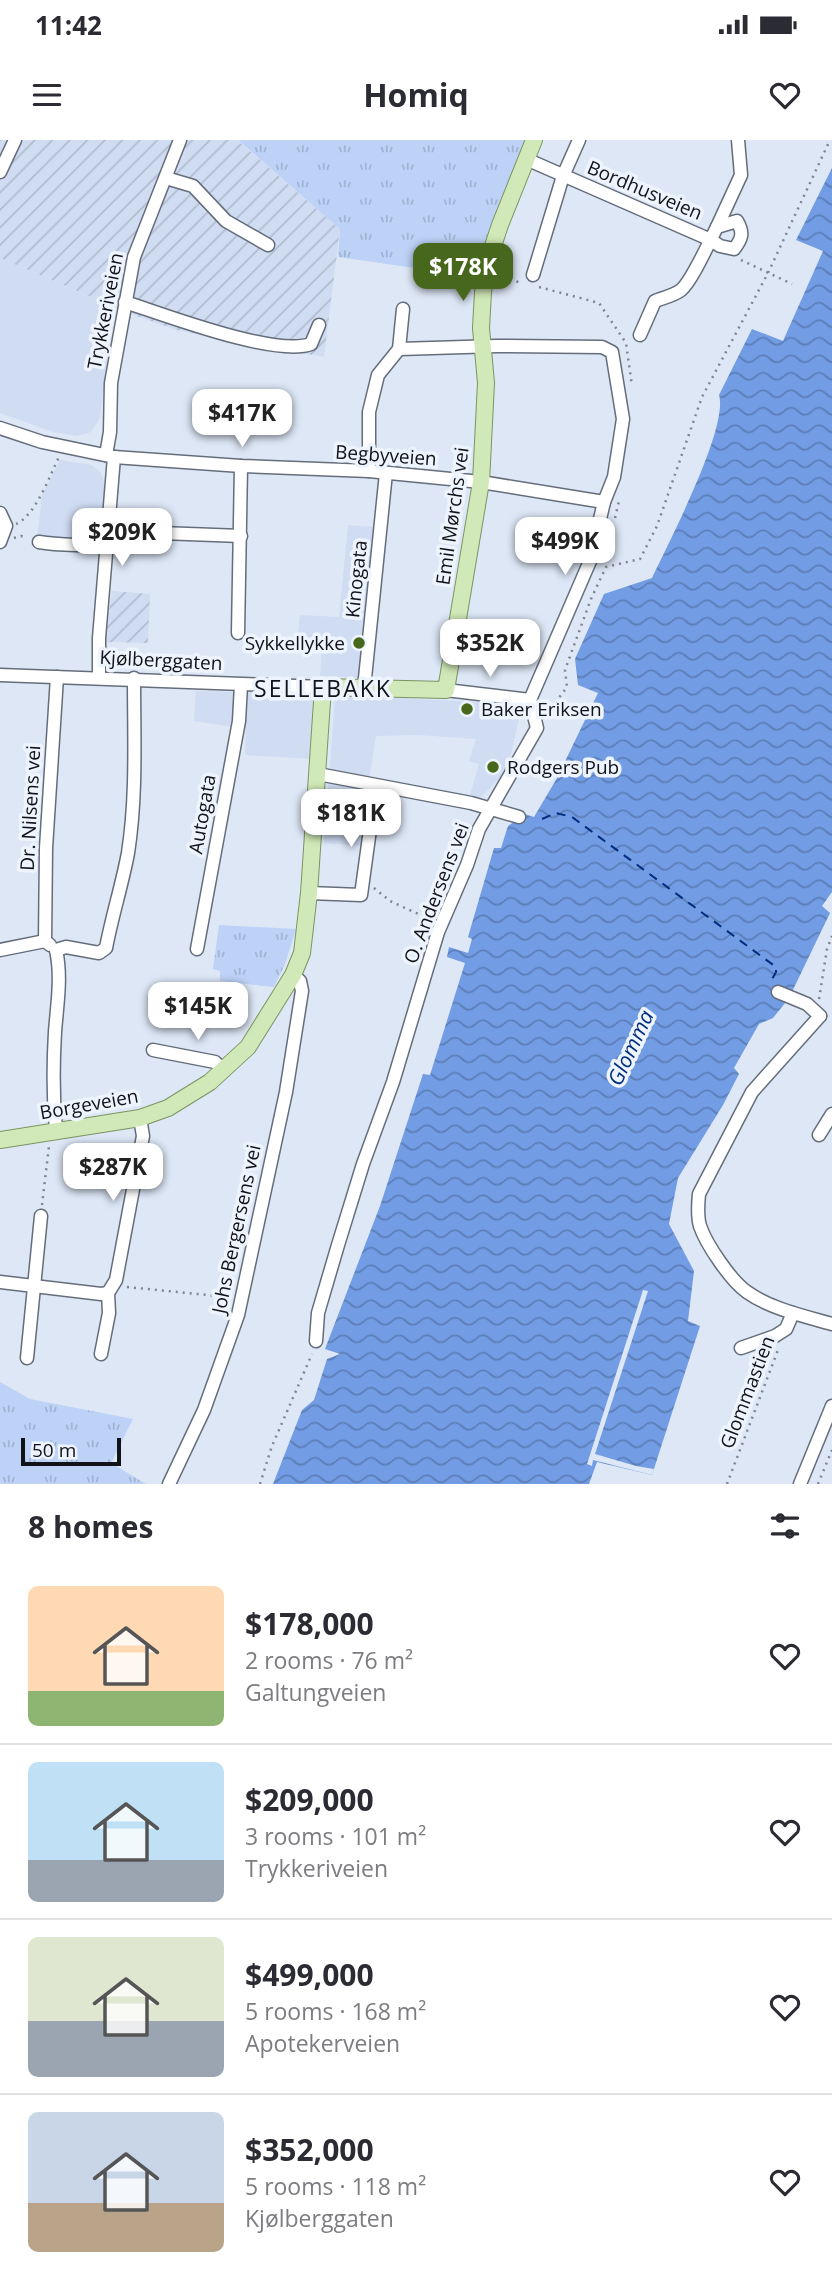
<!DOCTYPE html>
<html lang="en">
<head>
<meta charset="utf-8">
<style>
	:root { --surface:#fff; --page:#f2f2f3; --text:#2b2b33; --muted:#7c7c81; --line:#e1e1e2; --accent:#47671d }
	body { margin:0; font-family:"Open Sans",sans-serif; background:var(--page); color:var(--text); height:100vh; display:flex; flex-direction:column; font-size:26px; white-space:nowrap }
	* { box-sizing:border-box; margin:0 }
	p { font-size:23px; color:var(--muted) }
	.icon { flex:none; width:38px; height:38px; fill:none; stroke:currentColor; stroke-width:2; stroke-linecap:round; stroke-linejoin:round }
	.map { position:relative; height:1344px; overflow:hidden }
	.side { display:flex; flex-direction:column; background:var(--surface); flex:1 }
	.side>* { flex:none }
	.scale { position:absolute; left:21px; bottom:18px; width:100px; box-sizing:border-box; padding-left:7px; border:4px solid #101318; border-top:0; font-size:19px; line-height:24px; white-space:nowrap; color:#101318; -webkit-text-stroke:5px #eef4fd; paint-order:stroke }
	.price { position:absolute; translate:-50% -60px; padding:0 16px; border-radius:14px; background:#fff; color:#222; font-size:23px; line-height:46px; filter:drop-shadow(0 2px 4px #0008) }
	.price::after { content:''; position:absolute; left:50%; top:42px; width:21px; height:16px; margin-left:-10px; background:inherit; clip-path:polygon(0 0,100% 0,50% 100%) }
	.price.current { background:var(--accent); color:#fff }
	ul { padding:0; list-style:none }
	li { display:flex; align-items:center; gap:21px; height:175px; padding:0 28px }
	li+li { border-top:2px solid var(--line) }
	li span { display:grid; place-items:center; flex:none; width:196px; height:140px; border-radius:10px; color:#555 }
	li>.icon { margin-inline-start:auto }
	span .icon { width:84px; height:84px; fill:#fffc; stroke-width:1 }
	li b { font-size:30px }
	h2 { display:flex; justify-content:space-between; align-items:center; height:84px; padding:0 28px; font-size:30px }
	.status { display:flex; justify-content:space-between; align-items:center; height:49px; padding:0 35px; background:var(--surface); direction:ltr }
	.status svg { height:19px; fill:currentColor }
	header { display:flex; justify-content:space-between; align-items:center; height:91px; padding:0 28px; background:var(--surface); font-size:32px; font-weight:700 }
	.map>svg:first-child { display:block }
</style>
</head>
<body>
<div class="status"><b>11:42</b><svg viewBox="0 0 49 12"><path d="M0 12V9h3v3zM5 12V6h3v6zM10 12V3h3v9zM15 12V0h3v12zM26 1h20v11H26zM47 4h2v5h-2z"/></svg></div>
<header><svg class="icon" aria-label="menu" viewBox="0 0 24 24"><path d="M4 6h16M4 12h16M4 18h16"/></svg>Homiq<svg class="icon" aria-label="heart" viewBox="0 0 24 24"><path d="M12 20l-8-8c-3-5 5-10 8-4 3-6 11-1 8 4z"/></svg></header>
<div class="map">
<svg width="832" height="1344" viewBox="0 0 832 1344">
	<defs>
		<pattern id="industrial-furrows" width="10" height="10" patternUnits="userSpaceOnUse" patternTransform="scale(1.75)"><rect width="10" height="10" fill="#cfdcf2"/><path d="M-1 1l2-2M0 10L10 0M9 11l2-2" fill="none" stroke="#b1bccf"/></pattern>
		<pattern id="grass-tufts" width="24" height="20" patternUnits="userSpaceOnUse" patternTransform="scale(1.75)"><rect width="24" height="20" fill="#bdd2f6"/><path d="M3 7l-1-3M5 7V3M7 7l1-3M15 17l-1-3M17 17v-4M19 17l1-3" fill="none" stroke="#a1b3d2"/></pattern>
		<pattern id="water-waves" width="16" height="10" patternUnits="userSpaceOnUse" patternTransform="scale(1.75)"><rect width="16" height="10" fill="#729ce4"/><path d="M0 5q4-4 8 0t8 0" fill="none" stroke="#5c7eb8"/></pattern>
	</defs>
	<rect width="100%" height="100%" fill="#dde7f6"/>
	<g fill="#cfdcf2">
		<polygon points="0,118 114,167 100,278 91,292 77,296 53,292 0,273"/>
		<polygon points="60,320 92,325 101,333 105,346 102,414 36,408 42,355"/>
		<polygon points="348,385 375,387 359,538 320,536 322,505 297,501 300,475 339,477"/>
		<polygon points="196,551 308,554 315,560 311,619 245,615 246,589 194,581"/>
		<polygon points="339,555 514,564 520,574 507,631 480,658 470,655 479,624 469,621 476,599 419,595 376,596 370,634 371,653 366,706 324,703 335,558"/>
	</g>
	<g fill="url(#industrial-furrows)">
		<polygon points="0,0 237,0 340,89 324,217 176,190 131,174 0,118"/>
		<polygon points="112,451 150,454 148,503 105,502"/>
	</g>
	<g fill="url(#grass-tufts)">
		<polygon points="238,0 526,0 478,137 338,117 340,89"/>
		<polygon points="219,785 296,789 285,824 274,847 220,841 220,831 213,829"/>
		<polygon points="0,1242 30,1259 133,1279 111,1323 146,1344 0,1344"/>
	</g>
	<path fill="url(#water-waves)" d="M832,28V752L822,766L830,773L789,858L773,878L759,884L734,928L739,934L723,965L678,1038L669,1084L694,1131L688,1181L700,1186L652,1335L597,1322L589,1344H273L302,1270L314,1260L327,1219L340,1214L325,1209L380,1066L423,934L430,935L465,823L447,817L449,807L468,813L472,799L468,797L494,708H501L508,686L518,679L521,673L534,677L557,638L598,553L578,545L575,519L604,454L652,438C668,404 729,287 719,255L752,189L783,201L823,111L796,100Z"/>
	<polygon fill="#dde7f6" points="643,1150 648,1151 595,1314 636,1326 654,1329 652,1335 593,1320 592,1326 587,1324"/>
	<g fill="none" stroke-linecap="round" stroke-linejoin="round">
		<polyline stroke="#002d7f" stroke-width="2" stroke-dasharray="9 7" stroke-linecap="butt" points="542,679 556,673 572,677 776,827 776,832 772,839"/>
		<g stroke="#656d7b" stroke-width="15">
			<g id="minor">
				<path d="M526,19L711,100L720,106L734,109C742,99 744,93 737,81L717,87C710,100 692,141 681,150C675,155 663,158 655,161L640,195"/>
				<polyline points="0,32 15,0"/>
				<polyline points="166,38 193,46 226,81 268,105"/>
				<polyline points="717,87 741,35 738,0"/>
				<polyline points="533,135 563,36 579,0"/>
				<path d="M125,162C165,175 275,217 311,204L319,185"/>
				<polyline points="0,288 42,302 114,317 241,326 369,331 481,342 604,362"/>
				<polyline points="106,315 110,292 111,243 134,117 180,0"/>
				<polyline points="369,331 369,272 378,235 399,209 403,169"/>
				<polyline points="0,373 6,386 0,402"/>
				<polyline points="108,391 241,396"/>
				<path d="M39,402C62,406 84,404 107,407"/>
				<polyline points="238,493 241,326"/>
				<polyline points="0,535 323,547"/>
				<polyline points="99,538 99,498 114,317"/>
				<polyline points="364,548 386,333"/>
				<polyline points="446,550 530,560"/>
				<polyline points="318,634 471,663 519,677"/>
				<polyline points="309,753 361,755 376,646"/>
				<polyline points="45,801 46,708 57,537"/>
				<polyline points="197,809 239,581 241,545"/>
				<polyline points="0,810 45,801 50,805"/>
				<path d="M56,810L66,807L99,813L106,808C112,776 122,745 128,713C137,655 134,597 134,538"/>
				<polyline points="778,852 807,864 820,876"/>
				<path d="M820,876L752,952L699,1054C698,1064 697,1076 700,1086C706,1104 731,1141 747,1152C771,1169 804,1176 832,1184"/>
				<polyline points="153,910 215,922 224,931"/>
				<path d="M56,991C53,958 53,925 55,892C57,865 62,837 56,810"/>
				<polyline points="819,995 832,974"/>
				<polyline points="0,1142 101,1154 108,1153"/>
				<polyline points="316,1201 318,1173 338,1105 363,1024 393,942 438,792 467,725 479,689 537,588 530,560 590,421 604,362 614,337 623,279 612,212 602,207 497,206 399,209"/>
				<polyline points="741,1208 775,1196 786,1189 793,1173"/>
				<polyline points="101,1214 109,1173 108,1153 116,1140 143,996 140,978"/>
				<polyline points="27,1218 41,1076"/>
				<polyline points="169,1344 204,1270 238,1175 286,952 302,851 300,841 293,835"/>
				<polyline points="800,1344 832,1266"/>
			</g>
		</g>
		<g stroke="#7a9561" stroke-width="18">
			<polyline id="major" points="0,1000 140,978 168,968 210,942 248,907 293,835 302,813 309,753 323,547 446,550 481,342 486,243 481,188 483,152 488,121 500,85 534,0"/>
		</g>
		<g stroke="#7f8590" stroke-width="2.5" stroke-dasharray="2 5" stroke-linecap="butt">
			<polyline points="741,120 792,144"/>
			<polyline points="503,128 504,135 522,144"/>
			<polyline points="539,147 599,163 626,203 632,246"/>
			<polyline points="615,378 619,361"/>
			<path d="M16,384C36,375 49,337 59,317"/>
			<polyline points="14,398 21,396 27,398"/>
			<polyline points="547,574 567,547 565,530 591,459 606,427 640,419 657,386 702,257 768,133 830,0"/>
			<polyline points="374,748 390,761 429,779"/>
			<polyline points="819,859 827,809 832,796"/>
			<polyline points="42,1065 49,1006"/>
			<polyline points="127,1147 228,1157"/>
			<polyline points="260,1344 272,1306 312,1214"/>
			<polyline points="727,1344 778,1210"/>
			<polyline points="818,1344 832,1310"/>
		</g>
		<use href="#minor" stroke="#fff" stroke-width="12"/>
		<use href="#major" stroke="#d1e9b8" stroke-width="16"/>
	</g>
	<g fill="#47671d" stroke="#eef4fd" stroke-width="2.5">
		<circle cx="359" cy="503" r="7"/>
		<circle cx="467" cy="569" r="7"/>
		<circle cx="493" cy="627" r="7"/>
	</g>
	<g text-anchor="middle" stroke-width="7" stroke-linejoin="round" paint-order="stroke">
		<g font-size="19" fill="#101318" stroke="#eef4fd">
			<text transform="translate(645 50) rotate(23)" y="7">Bordhusveien</text>
			<text transform="translate(105 171) rotate(-79)" y="7">Trykkeriveien</text>
			<text transform="translate(386 315) rotate(4)" y="7">Begbyveien</text>
			<text transform="translate(452 376) rotate(-82)" y="7">Emil Mørchs vei</text>
			<text transform="translate(356 439) rotate(-84)" y="7">Kinogata</text>
			<text transform="translate(161 520) rotate(3)" y="7">Kjølberggaten</text>
			<text transform="translate(30 668) rotate(-87)" y="7">Dr. Nilsens vei</text>
			<text transform="translate(202 674) rotate(-80)" y="7">Autogata</text>
			<text transform="translate(436 753) rotate(-69)" y="7">O. Andersens vei</text>
			<text transform="translate(89 964) rotate(-10)" y="7">Borgeveien</text>
			<text transform="translate(236 1089) rotate(-78)" y="7">Johs Bergersens vei</text>
			<text transform="translate(747 1252) rotate(-69)" y="7">Glommastien</text>
		</g>
		<g font-size="19" fill="#101318" stroke="#eef4fd" text-anchor="start">
			<text x="345" y="510" text-anchor="end">Sykkellykke</text>
			<text x="481" y="576">Baker Eriksen</text>
			<text x="507" y="634">Rodgers Pub</text>
		</g>
		<g font-size="21" font-style="italic" fill="#002d7f" stroke="#eef4fd">
			<text transform="translate(631 908) rotate(-65)" y="7">Glomma</text>
		</g>
		<g font-size="23" letter-spacing="2" fill="#101318" stroke="#eef4fd">
			<text x="323" y="557">SELLEBAKK</text>
		</g>
	</g>
</svg>
<div class="scale">50 m</div>
<b class="price current" style="left:463px;top:163px">$178K</b>
<b class="price" style="left:242px;top:309px">$417K</b>
<b class="price" style="left:122px;top:428px">$209K</b>
<b class="price" style="left:565px;top:437px">$499K</b>
<b class="price" style="left:490px;top:539px">$352K</b>
<b class="price" style="left:351px;top:709px">$181K</b>
<b class="price" style="left:198px;top:902px">$145K</b>
<b class="price" style="left:113px;top:1063px">$287K</b>
</div>
<section class="side">
<h2>8 homes<svg class="icon" aria-label="filters" viewBox="0 0 24 24"><path d="M4 7h16M4 17h16"/><circle cx="9" cy="7" r="2"/><circle cx="15" cy="17" r="2"/></svg></h2>
<ul>
<li><span style="background:linear-gradient(#ffd9b3 75%,#8fb573 0)"><svg class="icon" aria-label="home" viewBox="0 0 24 24"><path d="M3 11l9-7 9 7M6 9v11h12V9"/></svg></span><div><b>$178,000</b><p>2 rooms · 76 m²</p><p>Galtungveien</p></div><svg class="icon" aria-label="heart" viewBox="0 0 24 24"><path d="M12 20l-8-8c-3-5 5-10 8-4 3-6 11-1 8 4z"/></svg></li>
<li><span style="background:linear-gradient(#bfe0f5 70%,#9aa5b1 0)"><svg class="icon" aria-label="home" viewBox="0 0 24 24"><path d="M3 11l9-7 9 7M6 9v11h12V9"/></svg></span><div><b>$209,000</b><p>3 rooms · 101 m²</p><p>Trykkeriveien</p></div><svg class="icon" aria-label="heart" viewBox="0 0 24 24"><path d="M12 20l-8-8c-3-5 5-10 8-4 3-6 11-1 8 4z"/></svg></li>
<li><span style="background:linear-gradient(#dfe7d0 60%,#9aa5b1 0)"><svg class="icon" aria-label="home" viewBox="0 0 24 24"><path d="M3 11l9-7 9 7M6 9v11h12V9"/></svg></span><div><b>$499,000</b><p>5 rooms · 168 m²</p><p>Apotekerveien</p></div><svg class="icon" aria-label="heart" viewBox="0 0 24 24"><path d="M12 20l-8-8c-3-5 5-10 8-4 3-6 11-1 8 4z"/></svg></li>
<li><span style="background:linear-gradient(#c9d6e8 65%,#b9a48a 0)"><svg class="icon" aria-label="home" viewBox="0 0 24 24"><path d="M3 11l9-7 9 7M6 9v11h12V9"/></svg></span><div><b>$352,000</b><p>5 rooms · 118 m²</p><p>Kjølberggaten</p></div><svg class="icon" aria-label="heart" viewBox="0 0 24 24"><path d="M12 20l-8-8c-3-5 5-10 8-4 3-6 11-1 8 4z"/></svg></li>
</ul>
</section>
</body>
</html>
